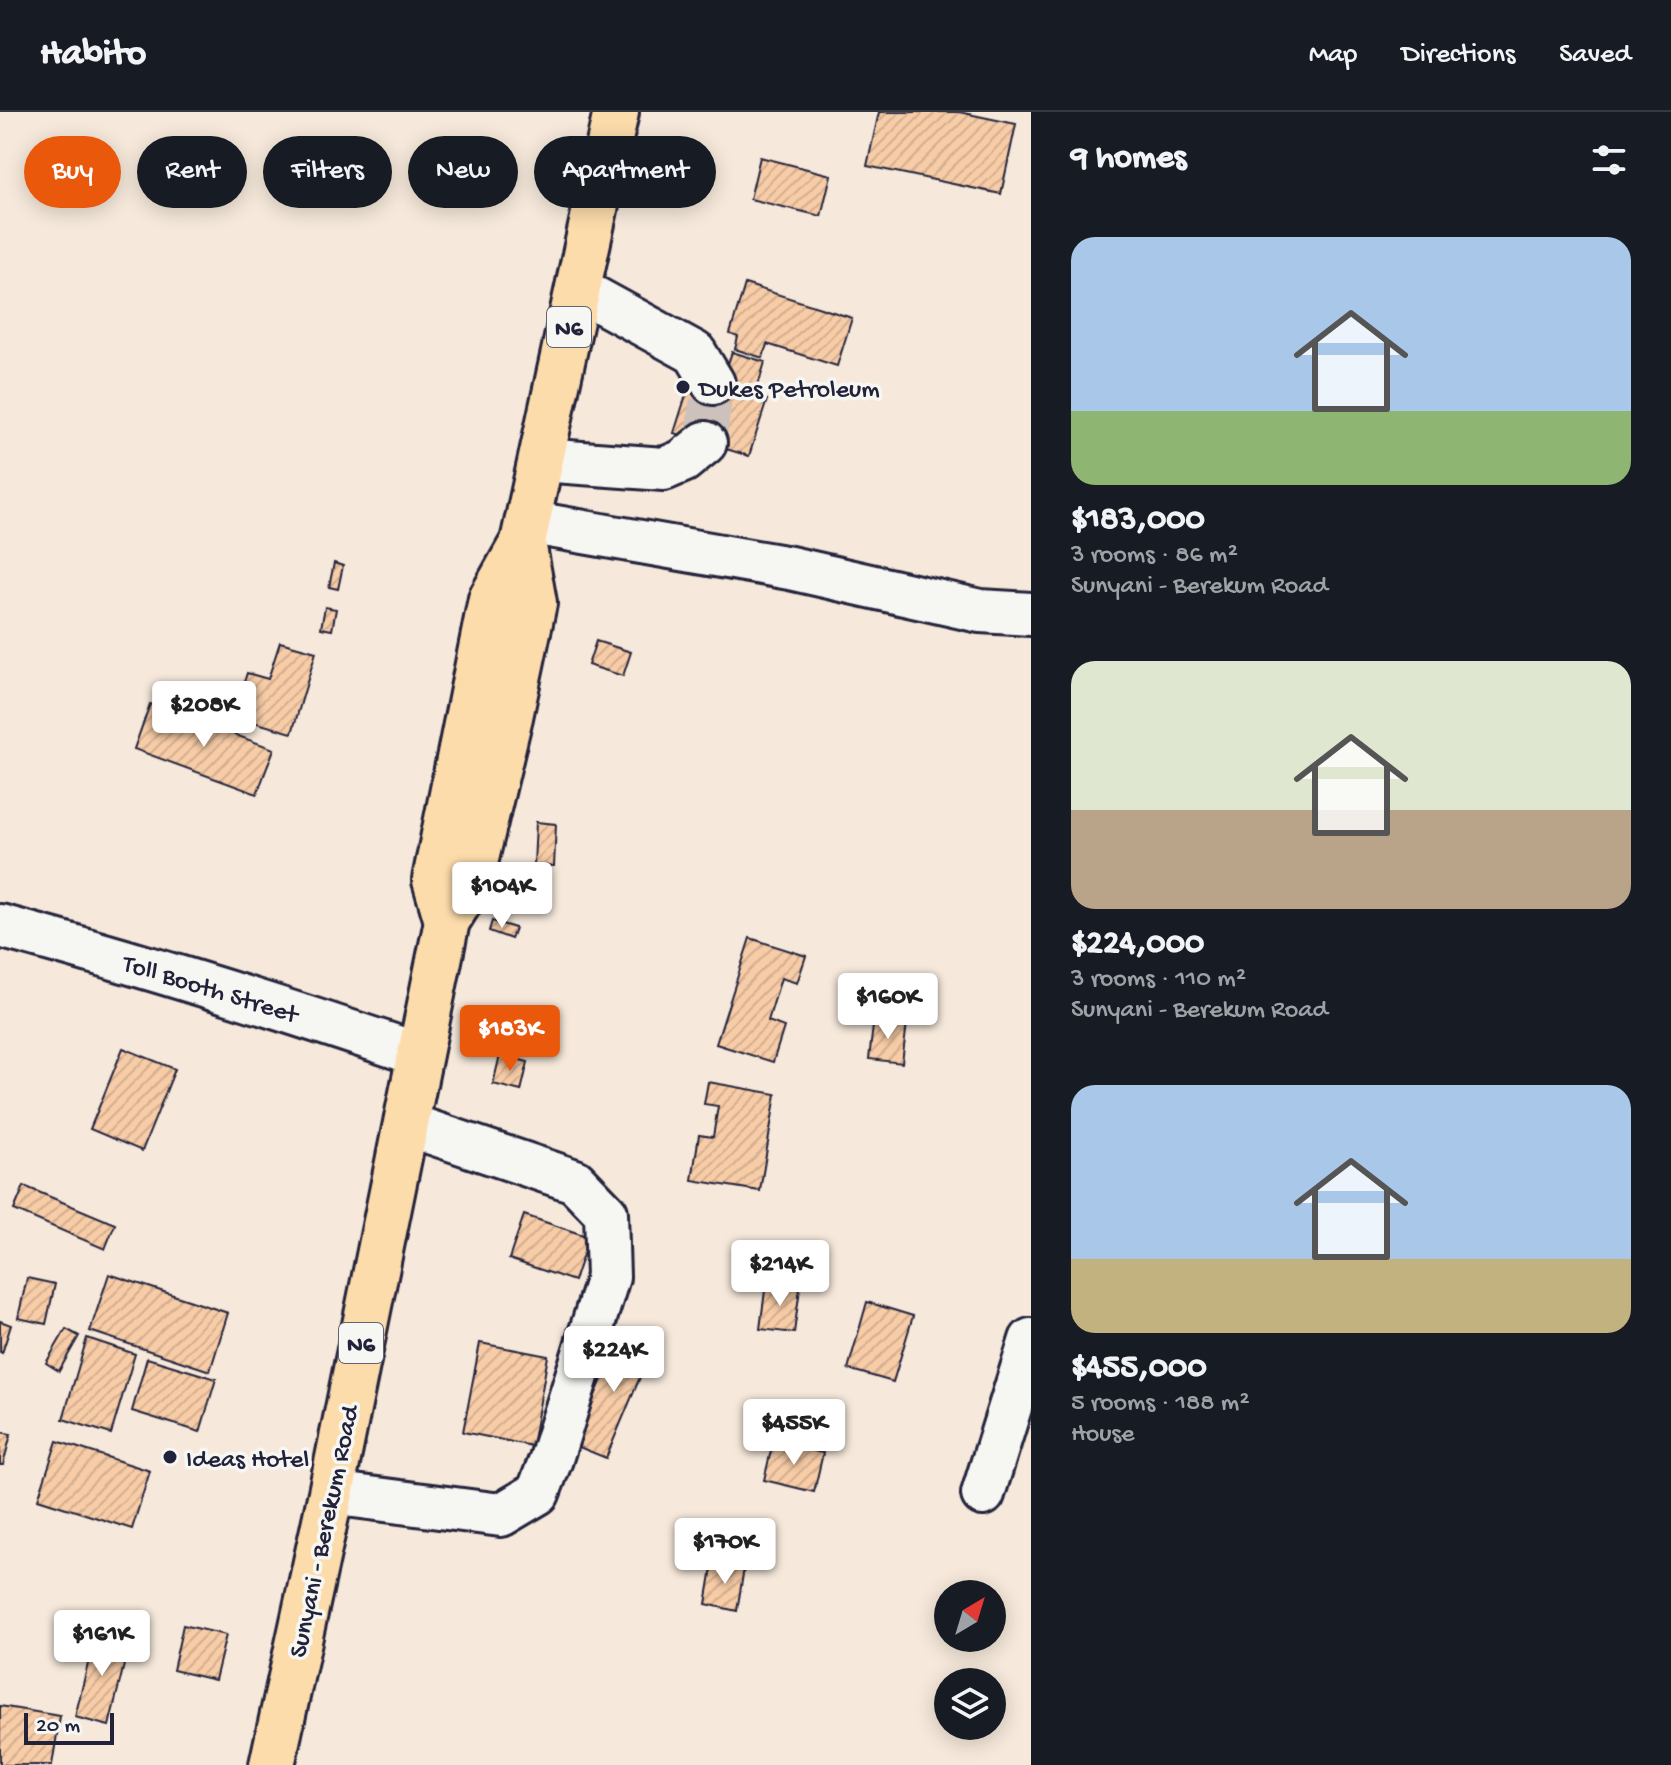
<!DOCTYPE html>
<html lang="en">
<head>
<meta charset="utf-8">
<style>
	:root { --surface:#171b24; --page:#20242c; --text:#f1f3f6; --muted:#9ea1a6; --line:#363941; --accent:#ea580c }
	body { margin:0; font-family:"Gochi Hand",sans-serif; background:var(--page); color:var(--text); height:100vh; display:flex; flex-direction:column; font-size:30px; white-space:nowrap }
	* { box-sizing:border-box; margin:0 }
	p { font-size:26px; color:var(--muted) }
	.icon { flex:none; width:44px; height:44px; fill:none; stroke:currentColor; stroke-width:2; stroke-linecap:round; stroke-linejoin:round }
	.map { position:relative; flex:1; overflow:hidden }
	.side { display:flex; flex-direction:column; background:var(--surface); width:640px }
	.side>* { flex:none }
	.guide { position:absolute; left:24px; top:24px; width:760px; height:72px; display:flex; gap:16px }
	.needle { width:52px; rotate:38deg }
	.fabs { position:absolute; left:934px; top:1468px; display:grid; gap:16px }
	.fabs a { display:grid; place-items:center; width:72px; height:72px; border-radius:50%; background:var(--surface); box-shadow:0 4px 20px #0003; font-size:40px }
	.scale { position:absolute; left:24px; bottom:20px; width:90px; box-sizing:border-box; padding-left:8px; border:4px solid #22223b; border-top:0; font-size:22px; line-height:28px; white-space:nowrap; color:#22223b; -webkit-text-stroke:6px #f6f6f2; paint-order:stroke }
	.price { position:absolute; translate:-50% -68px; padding:0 18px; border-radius:8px; background:#fff; color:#222; font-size:26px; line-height:52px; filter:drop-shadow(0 2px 4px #0008) }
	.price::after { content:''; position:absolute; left:50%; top:48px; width:24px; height:18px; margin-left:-12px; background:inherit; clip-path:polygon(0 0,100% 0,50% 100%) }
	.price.on { background:var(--accent); color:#fff }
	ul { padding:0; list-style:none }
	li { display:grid; align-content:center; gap:16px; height:424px; padding:0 40px }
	li span { display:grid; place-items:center; height:248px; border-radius:24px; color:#555 }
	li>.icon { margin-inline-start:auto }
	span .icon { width:144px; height:144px; fill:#fffc; stroke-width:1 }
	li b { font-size:34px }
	h2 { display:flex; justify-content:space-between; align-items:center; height:96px; padding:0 40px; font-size:34px }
	.tag { padding:0 28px; border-radius:36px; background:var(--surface); box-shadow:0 4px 20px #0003; font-size:28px; line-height:72px }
	.tag.on { background:var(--accent); color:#fff }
	header { display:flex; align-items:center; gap:48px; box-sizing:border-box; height:112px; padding:0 40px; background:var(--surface); border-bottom:2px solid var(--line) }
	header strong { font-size:38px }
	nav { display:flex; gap:44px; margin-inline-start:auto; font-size:28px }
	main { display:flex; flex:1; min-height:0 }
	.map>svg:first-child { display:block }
</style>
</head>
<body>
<header>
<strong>Habito</strong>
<nav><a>Map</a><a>Directions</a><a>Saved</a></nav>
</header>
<main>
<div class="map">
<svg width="1031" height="1653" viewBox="0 0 1031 1653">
	<defs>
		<pattern id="building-hatch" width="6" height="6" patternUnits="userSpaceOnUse" patternTransform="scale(2)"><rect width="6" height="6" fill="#f7cca6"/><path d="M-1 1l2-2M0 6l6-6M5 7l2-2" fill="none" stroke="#d3af90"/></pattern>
	</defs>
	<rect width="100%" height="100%" fill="#f6e9db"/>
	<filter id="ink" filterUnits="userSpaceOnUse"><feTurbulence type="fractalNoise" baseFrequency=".0125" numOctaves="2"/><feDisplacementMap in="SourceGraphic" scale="16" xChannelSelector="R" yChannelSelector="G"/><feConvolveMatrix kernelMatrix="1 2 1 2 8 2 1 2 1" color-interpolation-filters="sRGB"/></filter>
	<g filter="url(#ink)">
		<g fill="url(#building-hatch)" stroke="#22223b" stroke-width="2">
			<polygon points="879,0 959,0 1016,12 1001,82 867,54"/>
			<polygon points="760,45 831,63 821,104 750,87"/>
			<polygon points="745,172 852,206 837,254 767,232 763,246 735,237 738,225 730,222"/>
			<polygon points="732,240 765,250 755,284 767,288 749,344 674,321 692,264 721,273"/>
			<polygon points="334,451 343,454 338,477 329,475"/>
			<polygon points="325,495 336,497 332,518 321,516"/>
			<polygon points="596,529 631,540 623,564 588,553"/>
			<polygon points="280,530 316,540 292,621 233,604 247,561 268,567"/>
			<polygon points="150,592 274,637 257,682 134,637"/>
			<polygon points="536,710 556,712 554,754 534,753"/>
			<polygon points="492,809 515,816 511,827 489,819"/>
			<polygon points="750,826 806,844 797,871 781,866 768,909 784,915 773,950 716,932"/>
			<polygon points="874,906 907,911 902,951 869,947"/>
			<polygon points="123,936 175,957 142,1039 90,1017"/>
			<polygon points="500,943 528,950 521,979 493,972"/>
			<polygon points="708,970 776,982 760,1079 692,1068 699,1023 713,1025 718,994 704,992"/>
			<polygon points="24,1074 115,1112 105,1137 14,1098"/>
			<polygon points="524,1103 589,1125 574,1169 509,1147"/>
			<polygon points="109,1162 228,1201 210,1259 90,1219"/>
			<polygon points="27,1166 55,1172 46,1212 18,1206"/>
			<polygon points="766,1171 800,1176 794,1221 760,1217"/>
			<polygon points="867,1190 913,1204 893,1270 848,1257"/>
			<polygon points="0,1209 11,1213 2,1241 0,1240"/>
			<polygon points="66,1217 79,1224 59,1259 46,1251"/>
			<polygon points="623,1218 654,1232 606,1346 574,1333"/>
			<polygon points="87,1226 135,1242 111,1322 63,1307"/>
			<polygon points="480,1231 548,1244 532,1334 463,1320"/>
			<polygon points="147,1246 216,1267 200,1320 132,1299"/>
			<polygon points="0,1320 11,1322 3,1353 0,1353"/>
			<polygon points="57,1329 150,1359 132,1417 38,1387"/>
			<polygon points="773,1330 823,1341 814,1380 764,1368"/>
			<polygon points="713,1450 744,1456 737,1499 706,1492"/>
			<polygon points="183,1513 226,1523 215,1568 173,1558"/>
			<polygon points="96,1519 130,1528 109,1614 75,1605"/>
			<polygon points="0,1594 60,1604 52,1653 0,1653"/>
		</g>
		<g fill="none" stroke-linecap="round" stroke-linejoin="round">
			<polyline stroke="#ccc1bb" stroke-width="42" stroke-dasharray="42 21" stroke-linecap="butt" points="705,331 713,271"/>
			<g stroke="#22223b" stroke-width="48">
				<g id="minor">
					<polyline points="578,177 695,241 713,271"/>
					<polyline points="541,348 664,357 683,349 705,331"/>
					<polyline points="527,410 790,456 980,499 1031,502"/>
					<path d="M0,814C142,852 281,896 420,943"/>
					<polyline points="331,1381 501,1403 538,1381 551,1347 608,1165 606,1101 575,1069 406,1012"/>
					<polyline points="983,1382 1031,1228"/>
				</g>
			</g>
			<g stroke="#22223b" stroke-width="50">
				<g id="major">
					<polyline points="447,809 435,768 491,487 523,430 616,0"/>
					<polyline points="272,1653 331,1381 447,809 470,772 510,605 534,491 523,430"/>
				</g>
			</g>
			<use href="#minor" stroke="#f6f6f2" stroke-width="42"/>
			<use href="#major" stroke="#fddcac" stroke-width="44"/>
		</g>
	</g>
	<g fill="#22223b" stroke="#f6f6f2" stroke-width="3">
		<circle cx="683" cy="275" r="8"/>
		<circle cx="170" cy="1345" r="8"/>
	</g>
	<g text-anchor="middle" stroke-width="7" stroke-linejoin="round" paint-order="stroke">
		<g fill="#f6f6f2" stroke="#626272" stroke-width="2">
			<rect x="547" y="195" width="44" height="40" rx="6"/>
			<rect x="339" y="1211" width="44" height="40" rx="6"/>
		</g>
		<g font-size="24" font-weight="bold" fill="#22223b">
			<text x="569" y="223">N6</text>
			<text x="361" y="1239">N6</text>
		</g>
		<g font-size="26" fill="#22223b" stroke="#f6f6f2" text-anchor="start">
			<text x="699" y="284">Dukes Petroleum</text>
			<text x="186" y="1354">Ideas Hotel</text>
		</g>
		<g font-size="26" fill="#22223b" stroke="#f6f6f2">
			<text transform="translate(211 875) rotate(17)" y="9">Toll Booth Street</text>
			<text transform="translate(322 1419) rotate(-78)" y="9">Sunyani - Berekum Road</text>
		</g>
	</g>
</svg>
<div class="fabs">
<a><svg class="needle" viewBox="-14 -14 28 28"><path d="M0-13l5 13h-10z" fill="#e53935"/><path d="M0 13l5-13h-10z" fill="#9ea1a6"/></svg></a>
<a><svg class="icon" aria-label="layers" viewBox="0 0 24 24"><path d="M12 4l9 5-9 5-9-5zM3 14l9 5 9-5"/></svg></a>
</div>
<div class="scale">20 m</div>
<b class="price" style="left:204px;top:637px">$208K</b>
<b class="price" style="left:502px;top:818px">$104K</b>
<b class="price" style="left:888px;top:929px">$160K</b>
<b class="price on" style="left:510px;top:961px">$183K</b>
<b class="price" style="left:780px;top:1196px">$214K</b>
<b class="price" style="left:614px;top:1282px">$224K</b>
<b class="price" style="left:794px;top:1355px">$455K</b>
<b class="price" style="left:725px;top:1474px">$170K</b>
<b class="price" style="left:102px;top:1566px">$161K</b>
<div class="guide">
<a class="tag on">Buy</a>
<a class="tag">Rent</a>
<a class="tag">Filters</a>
<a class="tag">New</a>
<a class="tag">Apartment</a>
</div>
</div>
<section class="side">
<h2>9 homes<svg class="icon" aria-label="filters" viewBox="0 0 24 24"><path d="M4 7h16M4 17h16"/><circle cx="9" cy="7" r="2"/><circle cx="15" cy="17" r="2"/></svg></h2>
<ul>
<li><span style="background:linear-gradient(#a9c7e8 70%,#8fb573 0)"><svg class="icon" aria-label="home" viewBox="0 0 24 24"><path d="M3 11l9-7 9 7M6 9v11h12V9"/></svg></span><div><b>$183,000</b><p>3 rooms · 86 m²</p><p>Sunyani - Berekum Road</p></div></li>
<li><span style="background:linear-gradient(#dfe7d0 60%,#b9a48a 0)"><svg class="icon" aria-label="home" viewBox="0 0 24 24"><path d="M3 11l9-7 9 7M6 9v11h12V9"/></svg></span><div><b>$224,000</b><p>3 rooms · 110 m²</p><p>Sunyani - Berekum Road</p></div></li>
<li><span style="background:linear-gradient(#a9c7e8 70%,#c2b280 0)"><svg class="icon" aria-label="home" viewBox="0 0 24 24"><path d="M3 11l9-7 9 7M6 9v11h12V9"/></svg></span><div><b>$455,000</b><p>5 rooms · 188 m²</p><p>House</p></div></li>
</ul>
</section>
</main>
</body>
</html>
